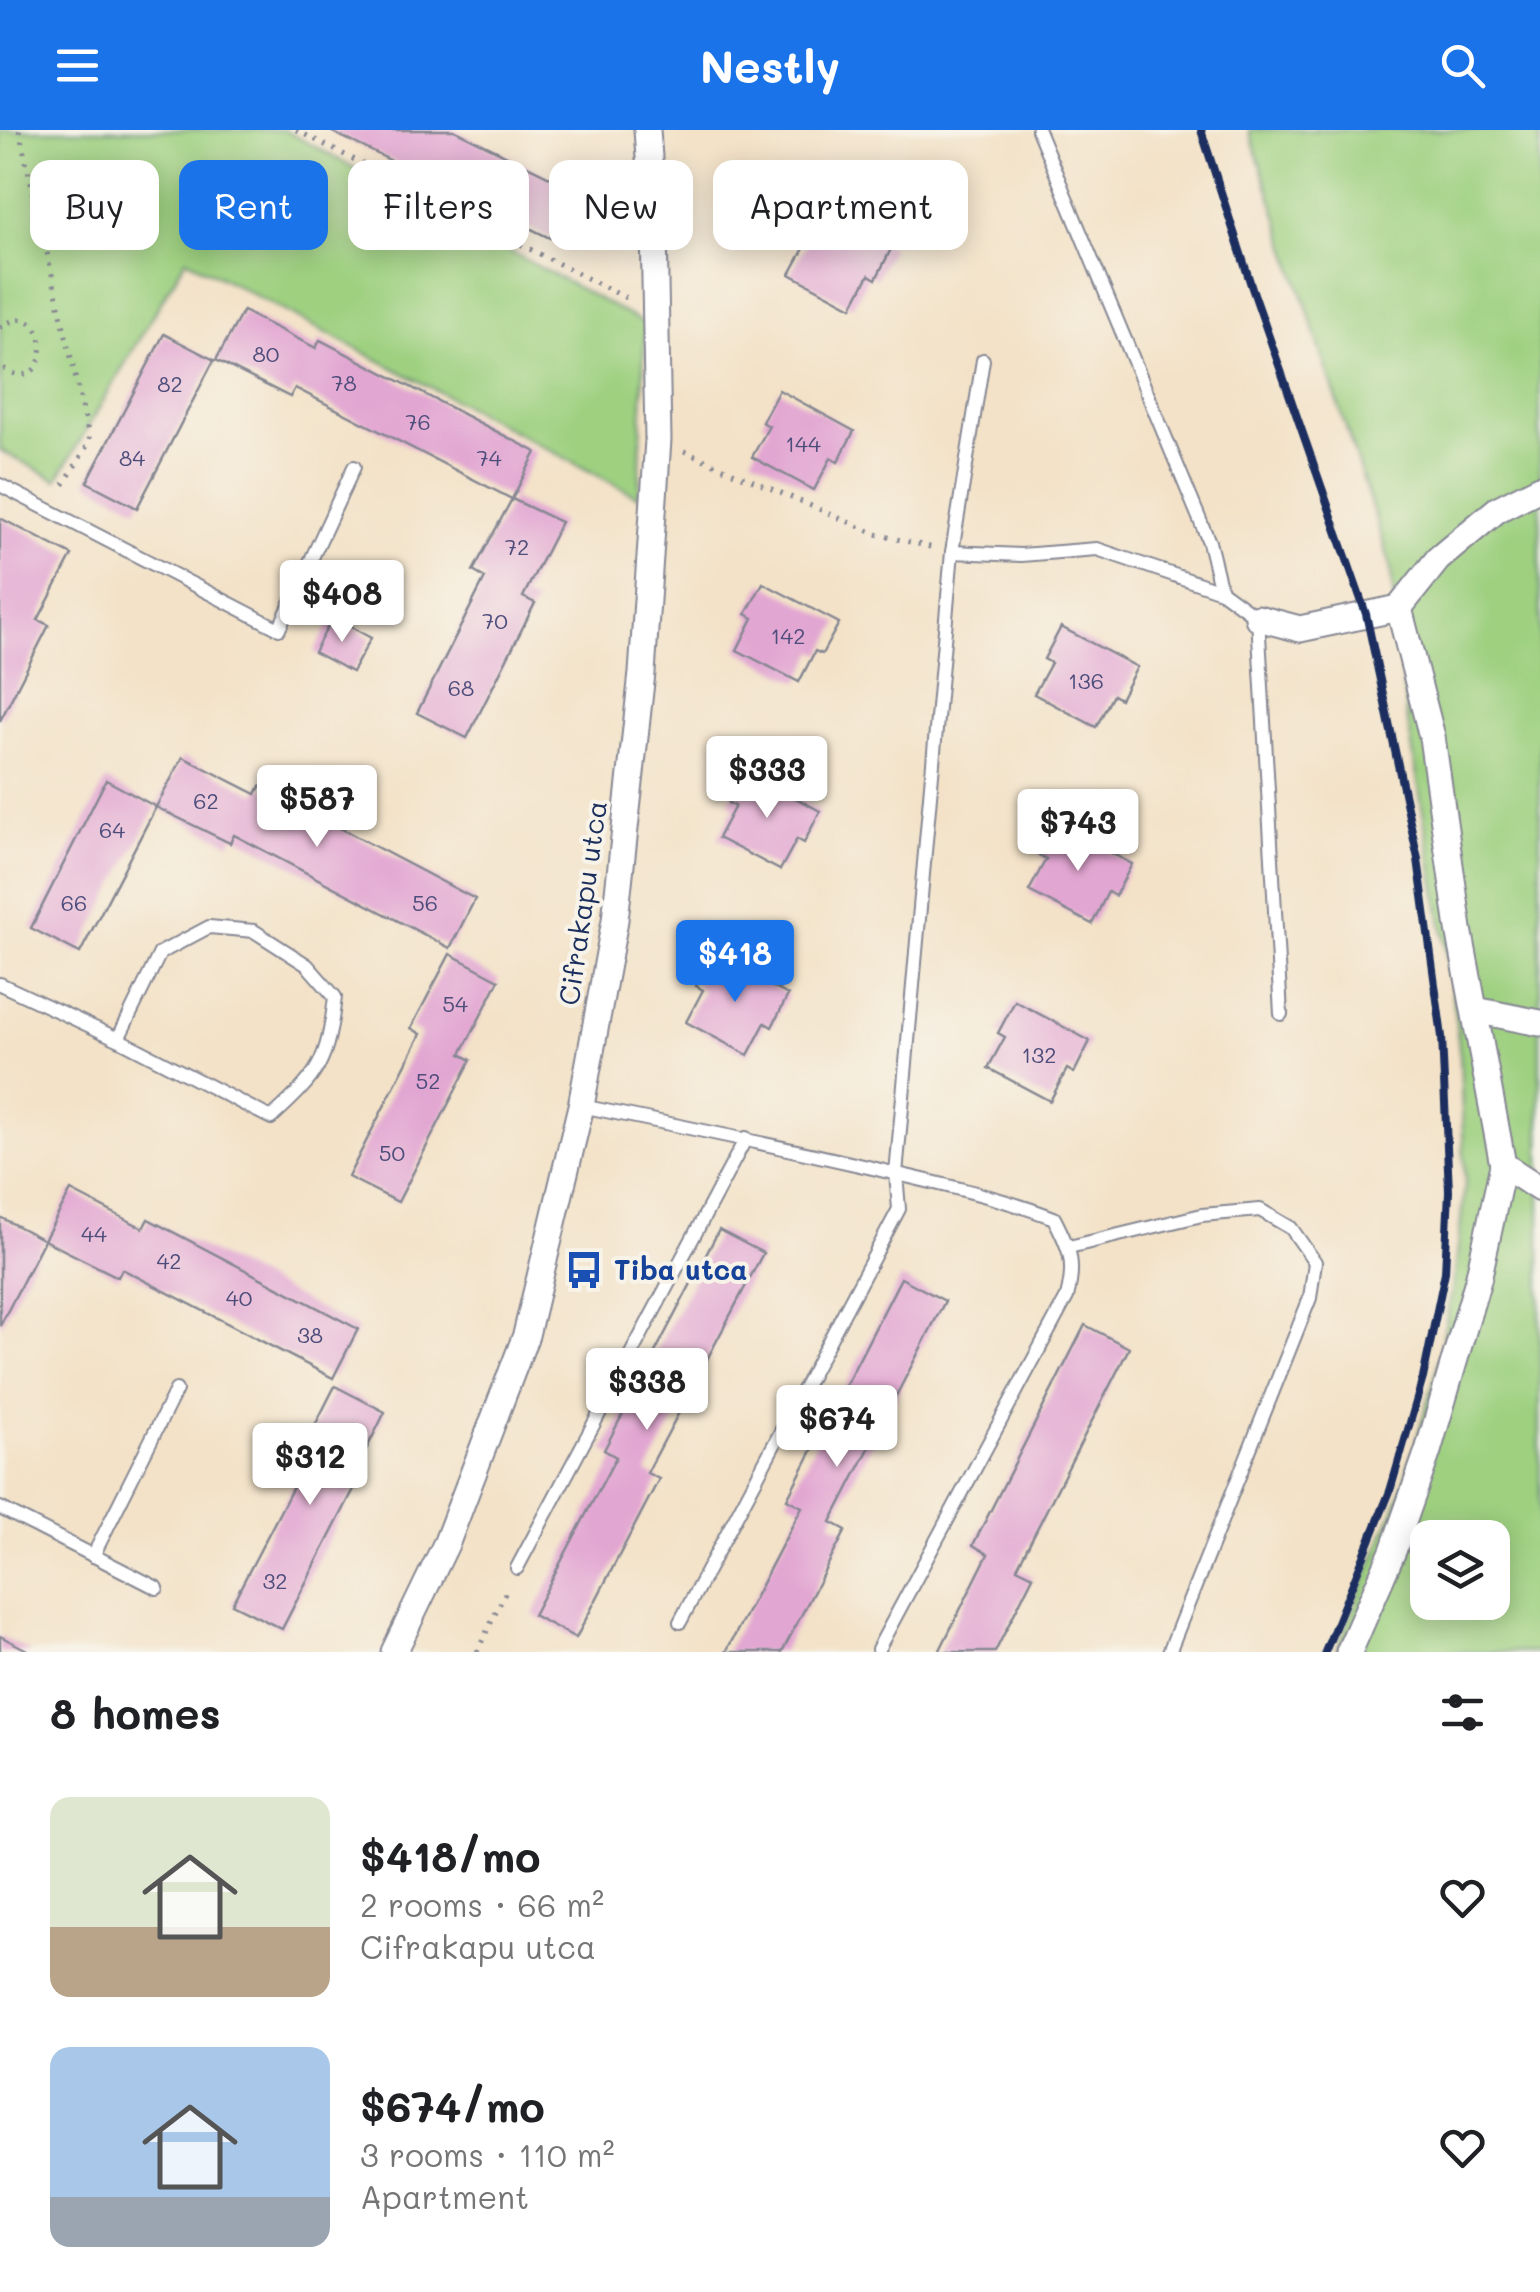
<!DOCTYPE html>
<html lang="en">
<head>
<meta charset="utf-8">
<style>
	:root { --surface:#fff; --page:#f6f6f6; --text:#202124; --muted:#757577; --accent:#1a73e8 }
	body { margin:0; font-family:Mali,sans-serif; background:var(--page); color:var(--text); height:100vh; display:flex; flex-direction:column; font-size:38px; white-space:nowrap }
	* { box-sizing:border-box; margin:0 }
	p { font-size:32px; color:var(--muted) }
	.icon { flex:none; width:55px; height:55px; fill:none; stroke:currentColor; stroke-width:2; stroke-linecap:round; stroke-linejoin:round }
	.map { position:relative; height:1522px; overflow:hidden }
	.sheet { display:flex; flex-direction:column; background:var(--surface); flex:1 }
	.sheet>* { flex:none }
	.top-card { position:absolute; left:30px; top:30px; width:1000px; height:90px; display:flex; gap:20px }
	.buttons { position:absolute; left:1410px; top:1390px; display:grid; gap:20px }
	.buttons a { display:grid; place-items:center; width:100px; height:100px; border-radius:20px; background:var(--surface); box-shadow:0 5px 25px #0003; font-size:50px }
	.price { position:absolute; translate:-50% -85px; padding:0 22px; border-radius:10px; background:#fff; color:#222; font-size:32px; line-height:65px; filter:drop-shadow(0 2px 5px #0008) }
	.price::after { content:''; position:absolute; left:50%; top:60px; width:30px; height:22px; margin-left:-15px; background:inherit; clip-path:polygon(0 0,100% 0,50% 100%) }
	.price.selected { background:var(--accent); color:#fff }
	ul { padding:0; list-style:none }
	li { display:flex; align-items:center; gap:30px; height:250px; padding:0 50px }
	li span { display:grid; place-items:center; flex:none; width:280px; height:200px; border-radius:20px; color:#555 }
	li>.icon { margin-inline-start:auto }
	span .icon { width:120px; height:120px; fill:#fffc; stroke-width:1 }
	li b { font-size:42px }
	h2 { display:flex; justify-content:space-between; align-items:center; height:120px; padding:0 50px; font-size:42px }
	.tag { padding:0 35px; border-radius:20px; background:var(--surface); box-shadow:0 5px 25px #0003; font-size:35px; line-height:90px }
	.tag.selected { background:var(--accent); color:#fff }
	header { display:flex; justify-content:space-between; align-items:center; height:130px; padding:0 50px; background:var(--accent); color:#fff; font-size:45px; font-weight:800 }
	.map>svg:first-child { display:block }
</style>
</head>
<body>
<header><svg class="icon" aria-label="menu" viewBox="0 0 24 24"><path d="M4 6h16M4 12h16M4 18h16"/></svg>Nestly<svg class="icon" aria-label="search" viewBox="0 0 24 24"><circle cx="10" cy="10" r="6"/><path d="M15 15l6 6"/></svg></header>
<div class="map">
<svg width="1540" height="1522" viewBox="0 0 1540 1522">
	<rect width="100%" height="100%" fill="#f7f3e8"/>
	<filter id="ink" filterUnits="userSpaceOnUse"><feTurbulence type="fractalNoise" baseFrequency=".01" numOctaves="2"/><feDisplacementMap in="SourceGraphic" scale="20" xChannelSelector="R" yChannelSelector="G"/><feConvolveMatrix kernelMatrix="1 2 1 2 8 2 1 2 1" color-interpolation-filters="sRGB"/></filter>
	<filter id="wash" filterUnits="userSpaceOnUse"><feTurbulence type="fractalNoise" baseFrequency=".0048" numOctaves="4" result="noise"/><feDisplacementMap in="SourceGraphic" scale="40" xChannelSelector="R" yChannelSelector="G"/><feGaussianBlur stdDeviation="2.25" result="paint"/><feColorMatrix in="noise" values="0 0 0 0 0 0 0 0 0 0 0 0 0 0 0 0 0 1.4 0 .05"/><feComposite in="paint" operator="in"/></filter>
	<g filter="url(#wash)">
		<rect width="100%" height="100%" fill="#f3e2c8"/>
		<g fill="#9ed080" stroke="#5c806f" stroke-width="2.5" fill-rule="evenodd">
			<polygon points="0,0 284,0 645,194 639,367 186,129 57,350 0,320"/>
			<path d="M1249,0H1540V1522H1336L1400,1365L1436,1245L1455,1144L1465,1054L1460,926L1448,830L1406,581L1390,433ZM1428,1408H1492V1472H1428Z"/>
		</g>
		<g id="blocks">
			<g fill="#e2a6d2">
				<polygon points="328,0 454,0 574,59 550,108"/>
				<polygon points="816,78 892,117 876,149 869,145 852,177 790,144 807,113 800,109"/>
				<polygon points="243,181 316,218 320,210 536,322 512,369 295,258 290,267 216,230"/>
				<polygon points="164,204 214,230 137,378 87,352"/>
				<polygon points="779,260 854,301 838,332 831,328 814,360 752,327 769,296 762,292"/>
				<polygon points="512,369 561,392 523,467 535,473 467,608 417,583 485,448 473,441"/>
				<polygon points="0,388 72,425 38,490 49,495 0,591"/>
				<polygon points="763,453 839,493 822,524 815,521 799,552 737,520 753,488 746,484"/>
				<polygon points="333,487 371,508 352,542 314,522"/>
				<polygon points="1061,497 1137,537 1120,569 1113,565 1096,597 1034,564 1051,533 1044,529"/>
				<polygon points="183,627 256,664 260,656 475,769 450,818 234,705 230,713 156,677"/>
				<polygon points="744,641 820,681 804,713 797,709 780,740 718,708 735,676 728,673"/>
				<polygon points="106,650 156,677 80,823 31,798"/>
				<polygon points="1056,694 1132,734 1115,766 1108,762 1092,794 1029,761 1046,729 1039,725"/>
				<polygon points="450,824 499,850 461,924 471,930 398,1072 348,1047 421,904 411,898"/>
				<polygon points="712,825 788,865 772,897 765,893 748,925 686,892 703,860 696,856"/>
				<polygon points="1015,871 1090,911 1074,943 1067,939 1050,971 988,938 1005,907 998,903"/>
				<polygon points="71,1061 143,1098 148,1089 358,1199 333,1248 122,1139 118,1147 44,1110"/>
				<polygon points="0,1087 44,1110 0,1196"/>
				<polygon points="719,1100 763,1123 647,1343 659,1349 576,1508 533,1485 616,1327 604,1320"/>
				<polygon points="901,1148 945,1171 831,1392 846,1400 782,1522 726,1522 802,1377 787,1369"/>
				<polygon points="1085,1195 1129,1218 1017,1438 1033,1446 995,1522 939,1522 988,1424 973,1415"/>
				<polygon points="335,1256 385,1282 350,1352 356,1355 282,1499 232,1474 307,1330 299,1327"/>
				<polygon points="0,1506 31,1522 0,1522"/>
			</g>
		</g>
	</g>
	<g filter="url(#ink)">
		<use href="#blocks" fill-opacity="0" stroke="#878893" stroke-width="2.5"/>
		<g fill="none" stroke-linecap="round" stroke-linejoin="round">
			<g stroke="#878893" stroke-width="16">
				<g id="lane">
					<polyline points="1038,0 1209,412 1221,461"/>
					<polyline points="0,355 279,499 354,337"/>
					<polyline points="952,422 1021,425 1097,419 1221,461 1258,488 1281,884"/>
					<path d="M0,854L118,909L271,988C320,943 327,933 335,867L307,835L254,801L209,797L160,823L118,909"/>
					<path d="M581,976C677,995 772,1015 868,1037C930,1052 994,1065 1054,1088C1070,1119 1076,1133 1067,1167L878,1519"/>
					<polyline points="1069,1117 1202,1085 1260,1080 1291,1098 1315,1132 1310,1168 1169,1522"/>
					<polyline points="0,1378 157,1458"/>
					<polyline points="93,1426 176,1260"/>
					<polyline points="517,1438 746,1008"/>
					<polyline points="680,1492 899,1079 896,1044 952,422 983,230"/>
				</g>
			</g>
			<g stroke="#878893" stroke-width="29">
				<g id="street">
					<polyline points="1258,488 1300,499 1399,478 1438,429 1498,379 1540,358"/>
					<polyline points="1475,880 1540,893"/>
					<polyline points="1503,1035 1540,1059"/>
					<polyline points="394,1522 447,1412 526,1205 581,976 615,790 642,543 658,310 654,97 647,0"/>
					<polyline points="1349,1522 1393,1421 1428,1321 1478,1150 1503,1035 1459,799 1432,607 1399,478"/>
				</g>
			</g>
			<g stroke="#878893" stroke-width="5" stroke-dasharray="2.5 8" stroke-linecap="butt">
				<polyline points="19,0 90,311 60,361"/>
				<polyline points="296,0 628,169"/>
				<path d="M0,198C53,157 57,277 0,236"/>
				<polyline points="684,321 876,404 934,418"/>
				<polyline points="477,1522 508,1457"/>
			</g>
			<use href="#lane" stroke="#fff" stroke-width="12"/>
			<use href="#street" stroke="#fff" stroke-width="25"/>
			<polyline stroke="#1b2f5e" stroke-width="8" points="1201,0 1252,158 1366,484 1418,729 1442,907 1449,1061 1445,1142 1423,1248 1390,1361 1325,1522"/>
		</g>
	</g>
	<defs>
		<g id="bus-bare" transform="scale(3)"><path d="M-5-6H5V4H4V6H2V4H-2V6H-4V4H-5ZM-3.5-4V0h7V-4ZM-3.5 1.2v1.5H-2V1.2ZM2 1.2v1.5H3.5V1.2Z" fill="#1a4fb4" stroke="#f7f3e8" stroke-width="2.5" paint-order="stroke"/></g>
	</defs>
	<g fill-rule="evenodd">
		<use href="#bus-bare" x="584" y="1140"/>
	</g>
	<g text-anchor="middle" stroke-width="8" stroke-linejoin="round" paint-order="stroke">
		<g font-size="22" fill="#4d4d7b">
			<text x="266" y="232">80</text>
			<text x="344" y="261">78</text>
			<text x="170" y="262">82</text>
			<text x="418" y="300">76</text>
			<text x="803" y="322">144</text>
			<text x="132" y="336">84</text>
			<text x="489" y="336">74</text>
			<text x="517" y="425">72</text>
			<text x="495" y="499">70</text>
			<text x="788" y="514">142</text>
			<text x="1086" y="559">136</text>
			<text x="461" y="566">68</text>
			<text x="206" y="679">62</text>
			<text x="112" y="708">64</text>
			<text x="74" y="781">66</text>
			<text x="425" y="781">56</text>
			<text x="455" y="882">54</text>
			<text x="1039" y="933">132</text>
			<text x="428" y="959">52</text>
			<text x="392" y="1031">50</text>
			<text x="94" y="1112">44</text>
			<text x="169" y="1139">42</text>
			<text x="239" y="1176">40</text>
			<text x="310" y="1213">38</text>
			<text x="275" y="1459">32</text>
		</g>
		<g font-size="28" fill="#1b2f5e" stroke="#f7f3e8">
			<text transform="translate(583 773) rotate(-82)" y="10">Cifrakapu utca</text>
		</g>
		<g font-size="28" font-weight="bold" fill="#164399" stroke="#f7f3e8" text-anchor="start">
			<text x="614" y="1150">Tiba utca</text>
		</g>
	</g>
</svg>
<div class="buttons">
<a><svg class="icon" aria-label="layers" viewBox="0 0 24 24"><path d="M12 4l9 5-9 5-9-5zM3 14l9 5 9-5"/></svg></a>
</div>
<b class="price" style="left:342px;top:515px">$408</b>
<b class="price" style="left:767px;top:691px">$333</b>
<b class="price" style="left:317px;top:720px">$587</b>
<b class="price" style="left:1078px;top:744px">$743</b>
<b class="price selected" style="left:735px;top:875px">$418</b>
<b class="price" style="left:647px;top:1303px">$338</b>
<b class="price" style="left:837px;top:1340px">$674</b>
<b class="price" style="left:310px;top:1378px">$312</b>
<div class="top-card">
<a class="tag">Buy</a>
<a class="tag selected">Rent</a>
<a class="tag">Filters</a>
<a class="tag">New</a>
<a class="tag">Apartment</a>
</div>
</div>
<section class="sheet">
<h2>8 homes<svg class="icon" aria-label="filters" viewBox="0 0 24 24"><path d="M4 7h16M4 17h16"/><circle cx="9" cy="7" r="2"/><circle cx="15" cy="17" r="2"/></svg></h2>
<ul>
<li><span style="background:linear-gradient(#dfe7d0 65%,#b9a48a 0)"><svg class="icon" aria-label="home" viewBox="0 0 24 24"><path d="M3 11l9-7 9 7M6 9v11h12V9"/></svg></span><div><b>$418/mo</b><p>2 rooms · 66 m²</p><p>Cifrakapu utca</p></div><svg class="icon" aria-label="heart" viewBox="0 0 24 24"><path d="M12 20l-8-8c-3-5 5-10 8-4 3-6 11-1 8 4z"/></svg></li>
<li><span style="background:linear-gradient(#a9c7e8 75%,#9aa5b1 0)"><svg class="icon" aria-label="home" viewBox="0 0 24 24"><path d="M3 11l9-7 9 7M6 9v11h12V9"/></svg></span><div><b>$674/mo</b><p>3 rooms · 110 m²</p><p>Apartment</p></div><svg class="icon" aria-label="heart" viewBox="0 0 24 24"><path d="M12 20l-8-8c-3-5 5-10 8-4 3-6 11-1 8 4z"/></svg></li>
</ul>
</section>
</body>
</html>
